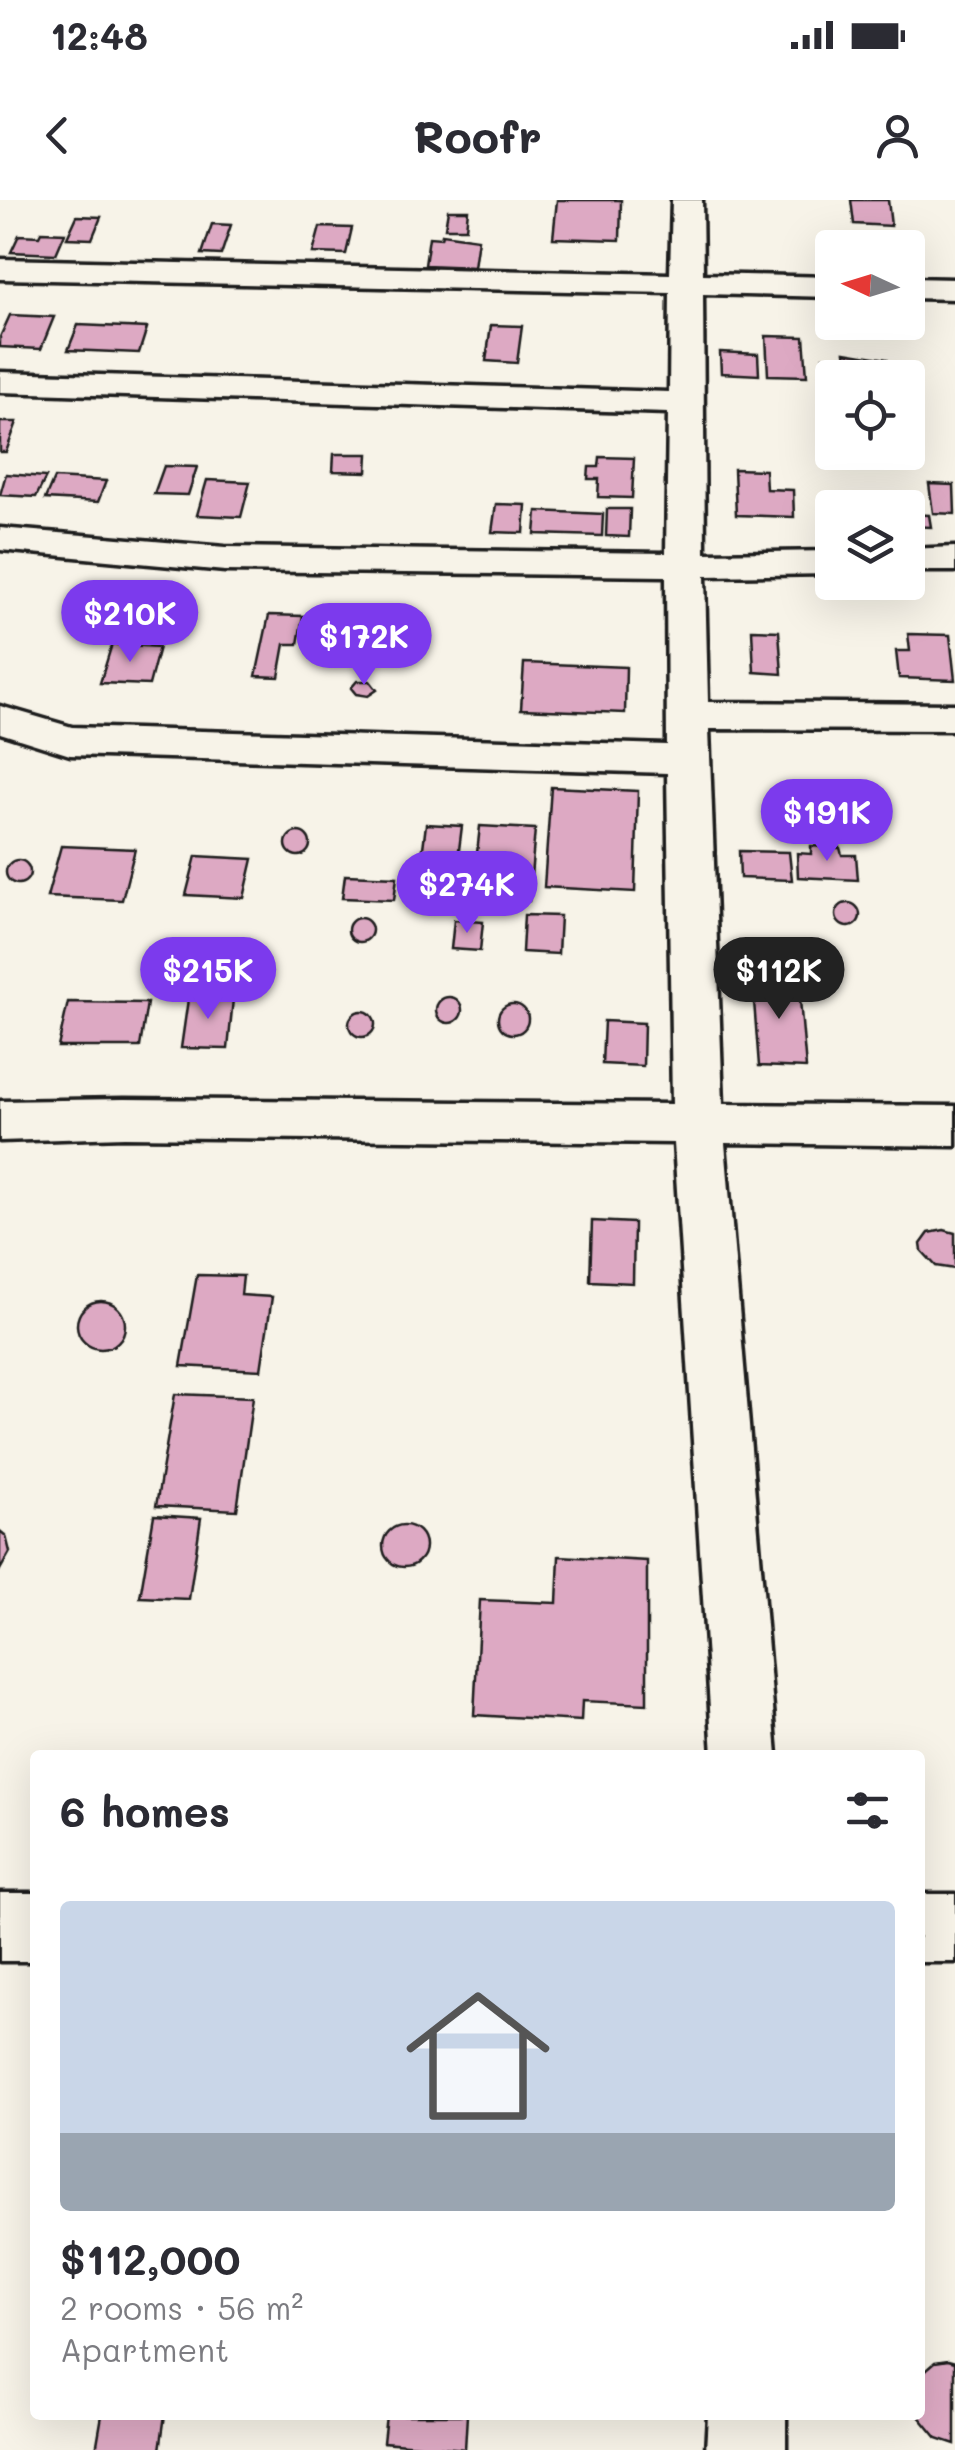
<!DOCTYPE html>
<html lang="en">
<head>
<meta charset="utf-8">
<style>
	:root { --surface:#fff; --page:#f2f2f3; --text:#2b2b33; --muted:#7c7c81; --line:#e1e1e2; --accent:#7c3aed }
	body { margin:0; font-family:Mali,sans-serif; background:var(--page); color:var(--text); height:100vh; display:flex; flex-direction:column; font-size:38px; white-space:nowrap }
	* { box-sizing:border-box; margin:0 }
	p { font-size:32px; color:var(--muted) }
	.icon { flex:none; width:55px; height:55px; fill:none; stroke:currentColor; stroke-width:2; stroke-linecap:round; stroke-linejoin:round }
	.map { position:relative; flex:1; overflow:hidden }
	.sheet { position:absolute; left:30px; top:1550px; width:895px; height:670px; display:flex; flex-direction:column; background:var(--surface); border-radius:10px; box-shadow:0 10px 40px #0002 }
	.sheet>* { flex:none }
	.needle { width:65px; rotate:274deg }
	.tools { position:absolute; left:815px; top:30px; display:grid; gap:20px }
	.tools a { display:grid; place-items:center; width:110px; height:110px; border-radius:10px; background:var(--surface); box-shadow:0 10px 40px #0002; font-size:50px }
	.price { position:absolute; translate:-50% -85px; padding:0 22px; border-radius:35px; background:var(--accent); color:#fff; font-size:32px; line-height:65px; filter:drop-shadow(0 2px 5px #0008) }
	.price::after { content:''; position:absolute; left:50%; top:60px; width:30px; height:22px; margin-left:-15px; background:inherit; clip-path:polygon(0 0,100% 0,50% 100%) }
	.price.current { background:#222; color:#fff }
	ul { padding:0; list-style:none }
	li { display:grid; align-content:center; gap:20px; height:530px; padding:0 30px }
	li+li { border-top:2px solid var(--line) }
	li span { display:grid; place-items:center; height:310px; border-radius:10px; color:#555 }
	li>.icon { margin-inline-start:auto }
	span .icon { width:180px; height:180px; fill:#fffc; stroke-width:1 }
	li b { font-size:42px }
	h2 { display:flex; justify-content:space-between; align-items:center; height:120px; padding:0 30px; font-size:42px }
	.status { display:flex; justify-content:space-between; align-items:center; height:70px; padding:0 50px; background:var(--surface); direction:ltr }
	.status svg { height:28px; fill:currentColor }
	header { display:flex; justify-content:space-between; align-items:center; height:130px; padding:0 30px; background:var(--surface); font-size:45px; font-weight:700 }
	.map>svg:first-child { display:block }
</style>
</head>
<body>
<div class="status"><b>12:48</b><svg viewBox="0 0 49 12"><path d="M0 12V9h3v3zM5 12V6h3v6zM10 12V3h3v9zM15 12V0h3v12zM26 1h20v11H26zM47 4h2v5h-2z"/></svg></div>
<header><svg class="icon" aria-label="back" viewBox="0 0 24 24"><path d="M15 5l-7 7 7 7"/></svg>Roofr<svg class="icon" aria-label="person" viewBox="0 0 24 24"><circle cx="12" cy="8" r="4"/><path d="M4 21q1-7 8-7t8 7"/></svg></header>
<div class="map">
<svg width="955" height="2250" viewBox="0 0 955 2250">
	<rect width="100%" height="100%" fill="#f7f3e8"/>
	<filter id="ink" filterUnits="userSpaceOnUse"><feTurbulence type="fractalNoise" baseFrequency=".01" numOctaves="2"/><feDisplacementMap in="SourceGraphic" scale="20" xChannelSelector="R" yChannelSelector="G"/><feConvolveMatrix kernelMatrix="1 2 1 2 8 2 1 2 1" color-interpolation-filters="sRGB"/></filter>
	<g filter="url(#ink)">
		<g fill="#dda9c3" stroke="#1c1c1c" stroke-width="2.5">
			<polygon points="557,0 621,0 620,40 553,38"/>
			<polygon points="851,0 888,0 891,26 854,24"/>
			<polygon points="448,10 468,10 466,28 445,28"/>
			<polygon points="77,16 101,17 92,39 67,38"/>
			<polygon points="212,24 231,25 221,55 202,54"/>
			<polygon points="320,27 352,28 346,54 313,53"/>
			<polygon points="41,32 65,33 56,54 11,52 19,35 39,36"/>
			<polygon points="442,34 478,39 474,67 425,65 429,37 441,38"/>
			<polygon points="10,115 54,117 41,149 0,147 0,137"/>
			<polygon points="78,125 147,128 139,153 68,150"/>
			<polygon points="491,125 522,126 517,163 486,161"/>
			<polygon points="766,136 804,137 807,176 768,175"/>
			<polygon points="720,152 758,154 759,175 721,173"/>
			<polygon points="845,152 887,159 889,178 832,178 832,184 825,183 823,157 846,158"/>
			<polygon points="0,222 17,222 6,252 0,252"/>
			<polygon points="334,254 368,254 367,272 333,271"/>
			<polygon points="600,257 634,258 632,298 598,297 599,279 588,279 589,267 599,267"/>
			<polygon points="164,266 197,267 188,295 154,294"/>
			<polygon points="734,269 765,270 766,289 793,290 794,317 736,315"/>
			<polygon points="6,274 46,277 36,297 0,295"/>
			<polygon points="54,278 106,281 98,302 45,299"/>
			<polygon points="207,280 250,282 241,317 197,315"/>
			<polygon points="929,284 954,285 955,314 933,313"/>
			<polygon points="496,304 526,305 524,333 492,332"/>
			<polygon points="607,309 630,309 629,337 606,336"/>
			<polygon points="537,311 603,314 602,336 535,334"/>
			<polygon points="908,314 929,315 931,327 908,326"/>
			<polygon points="75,404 122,407 116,425 69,422"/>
			<polygon points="126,408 174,410 168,428 121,427"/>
			<polygon points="269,415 303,416 298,444 285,444 279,477 256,476"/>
			<polygon points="752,430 779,431 782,474 754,472"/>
			<polygon points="908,434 950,435 955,480 899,478 896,451 910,451"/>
			<polygon points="112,444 159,447 149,485 100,483"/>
			<polygon points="524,463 626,467 625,513 521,509"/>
			<polygon points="357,481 370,481 377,490 368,496 356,494 351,488"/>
			<polygon points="551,587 638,591 635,692 544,687"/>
			<polygon points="426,624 462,626 455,682 419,680"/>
			<polygon points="480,626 535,629 529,701 472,698"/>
			<circle cx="298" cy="644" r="12"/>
			<polygon points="61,646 135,649 122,700 47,697"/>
			<polygon points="811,646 840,648 842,655 856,655 858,680 798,677 797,653 811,654"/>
			<polygon points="739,651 789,652 792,680 740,678"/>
			<polygon points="196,656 253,659 244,698 186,695"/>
			<circle cx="18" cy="672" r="12"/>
			<polygon points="345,675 397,677 394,700 342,698"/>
			<circle cx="848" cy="715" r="12"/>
			<polygon points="524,715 560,716 558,754 522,752"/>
			<circle cx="360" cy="730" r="12"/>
			<polygon points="454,720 483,722 480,751 451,749"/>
			<polygon points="752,775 798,777 806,868 759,866"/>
			<polygon points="196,794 224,794 224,799 233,799 228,849 181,848 188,799 195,799"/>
			<circle cx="449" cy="810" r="13"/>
			<polygon points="68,802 147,803 140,847 58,847"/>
			<circle cx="513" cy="819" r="15"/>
			<circle cx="362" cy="824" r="13"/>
			<polygon points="604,821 644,823 643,866 602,864"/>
			<polygon points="592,1021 634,1023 633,1083 590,1081"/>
			<polygon points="944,1030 955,1033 955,1069 936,1066 922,1051 921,1044 929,1033"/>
			<polygon points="197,1075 243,1076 241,1095 272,1097 261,1170 181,1166"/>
			<circle cx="101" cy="1125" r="24"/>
			<polygon points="175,1194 253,1197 237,1310 156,1306"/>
			<polygon points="154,1315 201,1318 189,1399 140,1397"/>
			<circle cx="404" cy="1346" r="21"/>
			<polygon points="0,1331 6,1336 10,1352 0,1370"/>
			<polygon points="559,1356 647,1361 647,1504 582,1501 581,1521 474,1515 480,1400 557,1403"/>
			<polygon points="948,2160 955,2162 955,2244 937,2238 918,2215 920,2175 935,2162"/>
			<polygon points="102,2215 165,2215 160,2250 96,2250"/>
			<polygon points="386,2215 467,2215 465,2249 383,2242"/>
		</g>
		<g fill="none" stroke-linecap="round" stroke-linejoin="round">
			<g stroke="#1c1c1c" stroke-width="7">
				<g id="minor">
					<polygon points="672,0 702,0 703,74 832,77 832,97 703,94 705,353 832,351 832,374 705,376 708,502 955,504 955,530 709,529 723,904 955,906 955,946 725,943 777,1555 713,1555 674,943 124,937 0,941 0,901 124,899 672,904 667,573 70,555 0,533 0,506 72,527 667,545 666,376 225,371 0,350 0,328 225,347 666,353 668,213 0,192 0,172 669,192 670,93 0,79 0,59 670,74"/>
					<polygon points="908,78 955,79 955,99 908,98"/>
					<polygon points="955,347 955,371 908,371 908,349"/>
					<rect x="0" y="1693" width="35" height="68"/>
					<rect x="920" y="1694" width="35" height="68"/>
					<polygon points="708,2215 786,2215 786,2250 706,2250"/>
				</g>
			</g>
			<use href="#minor" fill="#f7f3e8" fill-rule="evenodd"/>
		</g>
	</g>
</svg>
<div class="tools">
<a><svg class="needle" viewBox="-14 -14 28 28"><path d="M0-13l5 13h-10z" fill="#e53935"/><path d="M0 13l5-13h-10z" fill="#7c7c81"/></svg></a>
<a><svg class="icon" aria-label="locate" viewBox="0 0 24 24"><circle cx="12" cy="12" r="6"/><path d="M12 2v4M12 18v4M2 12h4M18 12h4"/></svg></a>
<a><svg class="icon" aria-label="layers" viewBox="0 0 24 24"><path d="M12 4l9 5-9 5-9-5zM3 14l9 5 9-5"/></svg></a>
</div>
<b class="price" style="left:130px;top:465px">$210K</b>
<b class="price" style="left:364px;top:488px">$172K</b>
<b class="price" style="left:827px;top:664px">$191K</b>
<b class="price" style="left:467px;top:736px">$274K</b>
<b class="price" style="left:208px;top:822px">$215K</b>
<b class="price current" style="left:779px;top:822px">$112K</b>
<section class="sheet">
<h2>6 homes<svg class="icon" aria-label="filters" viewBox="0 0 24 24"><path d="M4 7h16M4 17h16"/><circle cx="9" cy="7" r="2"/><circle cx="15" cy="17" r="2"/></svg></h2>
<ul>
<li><span style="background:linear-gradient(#c9d6e8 75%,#9aa5b1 0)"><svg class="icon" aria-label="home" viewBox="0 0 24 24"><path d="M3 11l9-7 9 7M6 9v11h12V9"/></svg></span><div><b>$112,000</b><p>2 rooms · 56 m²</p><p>Apartment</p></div></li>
</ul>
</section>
</div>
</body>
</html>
